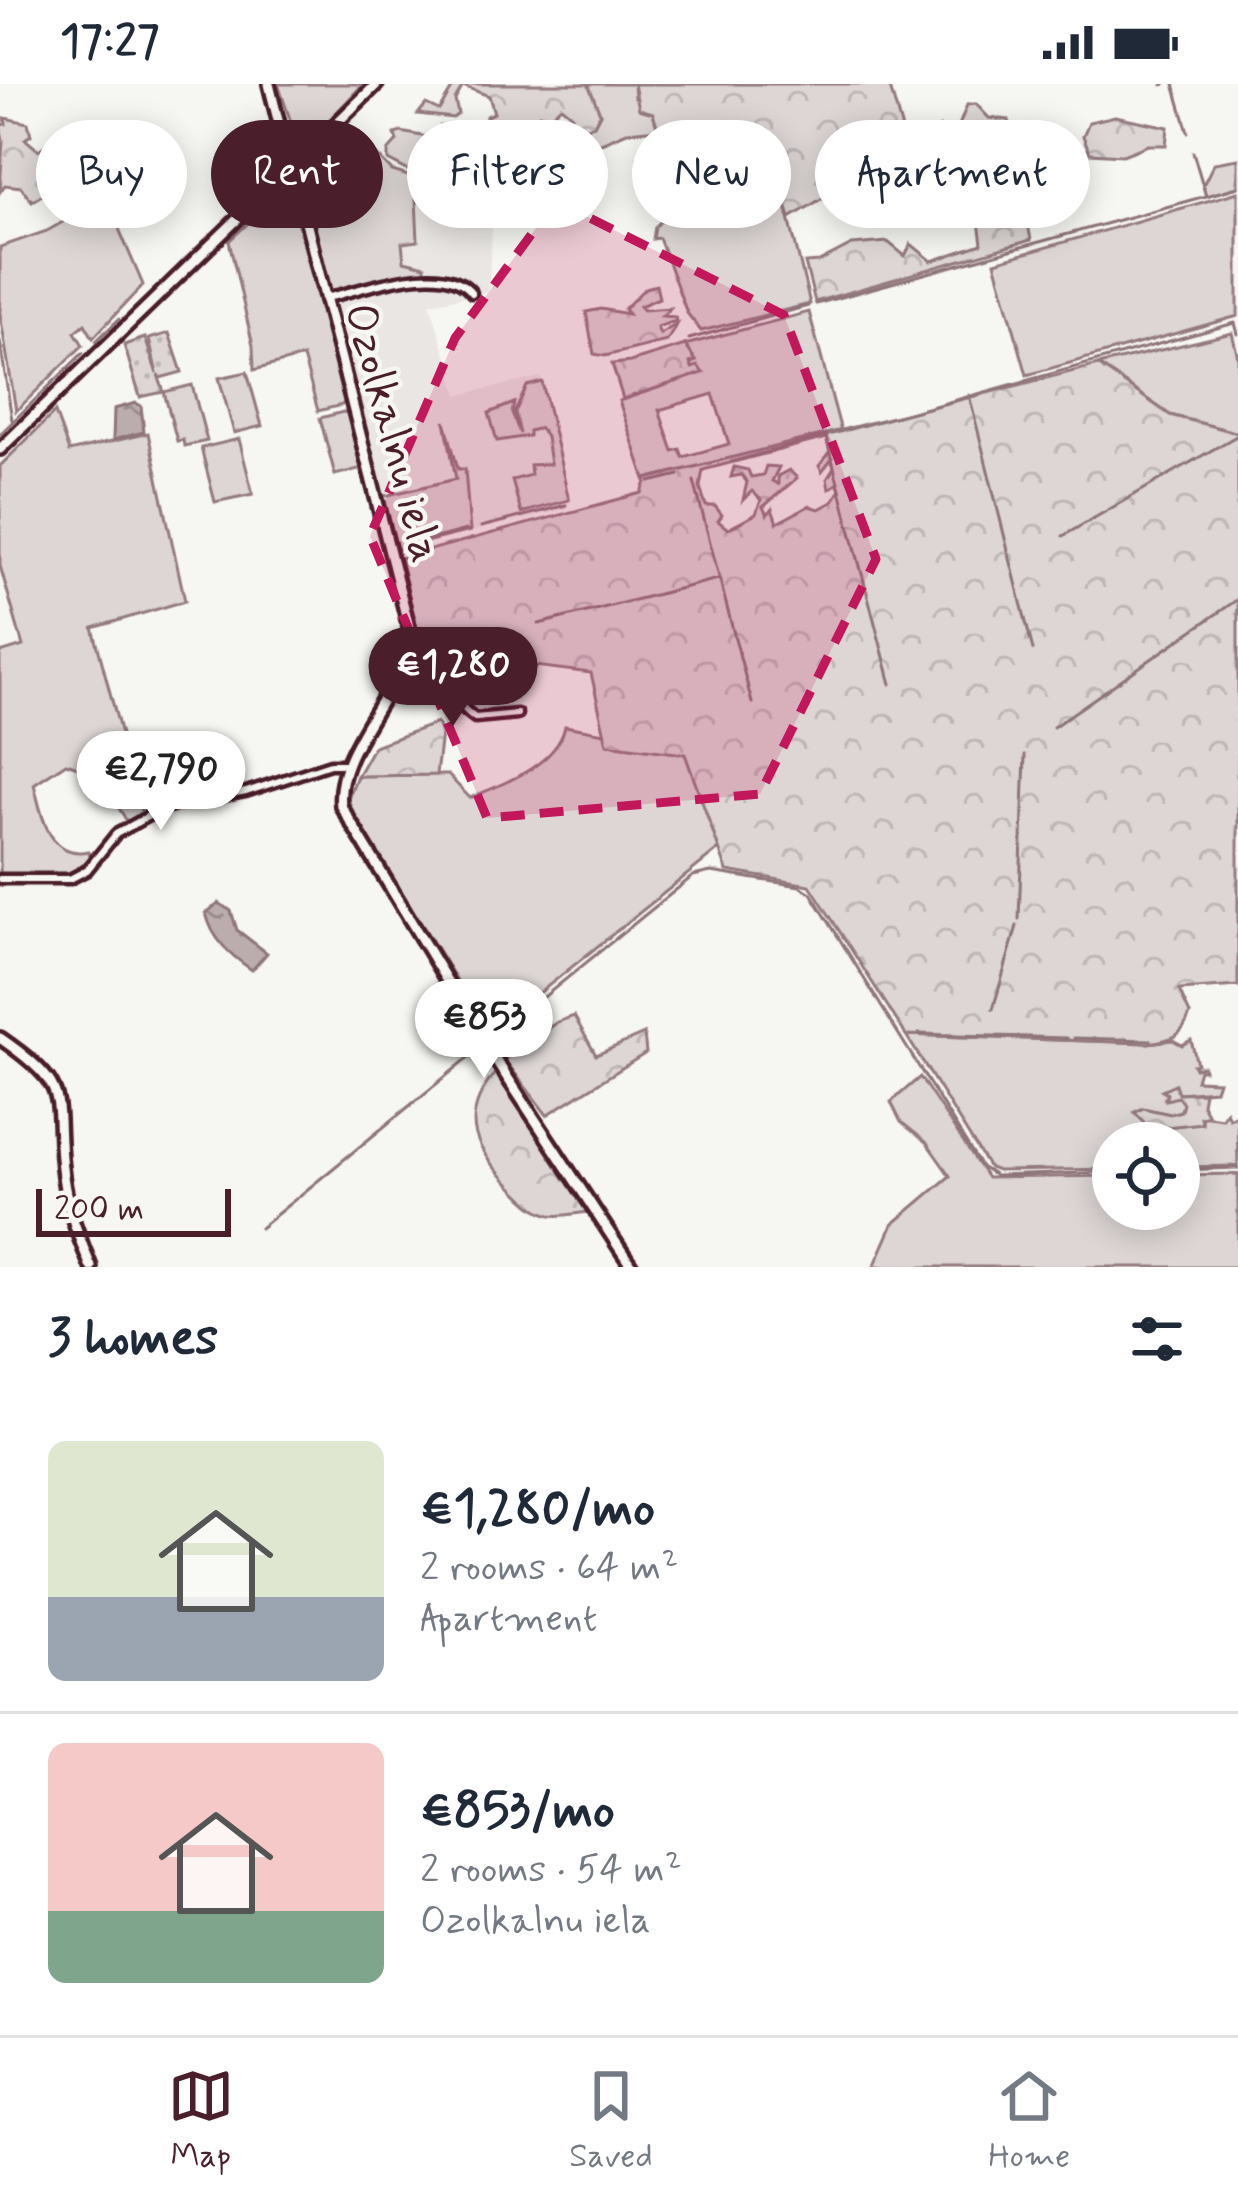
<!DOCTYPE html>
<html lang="en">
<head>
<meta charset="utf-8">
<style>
	:root { --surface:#fff; --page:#f6f6f7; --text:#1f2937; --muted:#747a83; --line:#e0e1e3; --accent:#4a1f2b }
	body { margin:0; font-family:Mynerve,sans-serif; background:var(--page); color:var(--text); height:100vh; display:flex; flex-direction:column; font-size:45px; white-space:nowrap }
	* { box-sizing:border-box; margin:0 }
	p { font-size:39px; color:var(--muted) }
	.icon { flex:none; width:66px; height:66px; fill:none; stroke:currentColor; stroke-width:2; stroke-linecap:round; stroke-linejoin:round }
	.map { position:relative; height:1183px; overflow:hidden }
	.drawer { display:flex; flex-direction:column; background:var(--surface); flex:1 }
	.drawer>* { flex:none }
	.banner { position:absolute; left:36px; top:36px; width:1167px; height:108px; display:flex; gap:24px }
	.fabs { position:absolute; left:1092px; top:1038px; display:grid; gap:24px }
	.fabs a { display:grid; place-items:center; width:108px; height:108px; border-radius:50%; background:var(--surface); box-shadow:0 6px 30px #0003; font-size:60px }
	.scale { position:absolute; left:36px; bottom:30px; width:195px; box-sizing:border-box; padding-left:12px; border:6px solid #4a1f2b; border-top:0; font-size:33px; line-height:42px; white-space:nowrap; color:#4a1f2b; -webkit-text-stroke:9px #f6f6f2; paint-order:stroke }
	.price { position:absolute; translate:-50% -102px; padding:0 27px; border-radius:42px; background:#fff; color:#222; font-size:39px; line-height:78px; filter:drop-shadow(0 3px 6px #0008) }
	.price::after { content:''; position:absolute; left:50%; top:72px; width:36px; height:27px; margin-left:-18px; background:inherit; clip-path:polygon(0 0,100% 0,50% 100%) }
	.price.on { background:var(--accent); color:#fff }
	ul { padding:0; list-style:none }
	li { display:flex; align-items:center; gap:36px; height:300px; padding:0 48px }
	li+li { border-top:3px solid var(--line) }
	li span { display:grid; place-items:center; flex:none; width:336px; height:240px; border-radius:18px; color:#555 }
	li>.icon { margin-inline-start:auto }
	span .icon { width:144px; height:144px; fill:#fffc; stroke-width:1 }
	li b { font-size:51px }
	h2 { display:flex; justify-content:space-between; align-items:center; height:144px; padding:0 48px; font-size:51px }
	.tag { padding:0 42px; border-radius:54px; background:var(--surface); box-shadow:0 6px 30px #0003; font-size:42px; line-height:108px }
	.tag.on { background:var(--accent); color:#fff }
	.status { display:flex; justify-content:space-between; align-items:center; height:84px; padding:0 60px; background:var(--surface); direction:ltr }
	.status svg { height:33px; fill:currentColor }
	.tabs { display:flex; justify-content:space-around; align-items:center; height:168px; border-top:3px solid var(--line); background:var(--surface); font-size:33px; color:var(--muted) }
	.tabs a { display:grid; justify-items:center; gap:6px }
	.tabs .on { color:var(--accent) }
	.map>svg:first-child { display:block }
</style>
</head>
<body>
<div class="status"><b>17:27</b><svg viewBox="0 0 49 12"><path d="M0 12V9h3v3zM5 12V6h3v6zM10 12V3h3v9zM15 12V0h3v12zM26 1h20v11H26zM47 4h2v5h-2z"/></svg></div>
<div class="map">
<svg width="1238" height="1183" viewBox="0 0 1238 1183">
	<defs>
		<pattern id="forest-crowns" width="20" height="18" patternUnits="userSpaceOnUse" patternTransform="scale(3)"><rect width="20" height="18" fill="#ddd6d5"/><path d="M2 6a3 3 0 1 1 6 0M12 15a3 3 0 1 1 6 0" fill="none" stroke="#bfb7b7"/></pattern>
		<pattern id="garden-dots" width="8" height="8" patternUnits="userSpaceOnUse" patternTransform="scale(3)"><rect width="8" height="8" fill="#ddd6d5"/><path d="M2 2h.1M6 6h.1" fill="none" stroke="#bfb7b7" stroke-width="1.8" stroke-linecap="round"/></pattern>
		<pattern id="water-ripples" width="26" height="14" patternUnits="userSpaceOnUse" patternTransform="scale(3)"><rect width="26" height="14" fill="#bbadae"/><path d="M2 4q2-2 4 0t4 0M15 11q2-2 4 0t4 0" fill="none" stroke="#9a8c8e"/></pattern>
	</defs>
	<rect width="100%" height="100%" fill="#f6f6f2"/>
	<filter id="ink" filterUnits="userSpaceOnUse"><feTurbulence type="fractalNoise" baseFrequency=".00833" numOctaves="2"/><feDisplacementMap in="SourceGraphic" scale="24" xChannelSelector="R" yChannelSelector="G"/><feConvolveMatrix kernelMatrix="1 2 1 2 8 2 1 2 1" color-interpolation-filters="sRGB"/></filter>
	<g filter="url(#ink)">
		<polygon fill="#e9e6e3" points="415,94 488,119 493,129 488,208 430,219 458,311 541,293 569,416 566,425 398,465 329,208 425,187 425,182 404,177 402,158 418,157"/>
		<g fill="#ddd6d5" stroke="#947a80" stroke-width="3" fill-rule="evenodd">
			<polygon points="278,0 363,0 309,58 293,44"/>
			<polygon points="588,0 634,0 635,14 653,29 658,45 627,48 594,62 569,48 594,41 600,30"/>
			<polygon points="350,43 392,87 415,94 418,157 402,159 404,177 425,182 425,187 329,208 302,89"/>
			<polygon points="779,93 810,220 701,247 687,229 659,154 653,155 655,143 661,137"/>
			<polygon points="292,99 346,315 342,321 318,327 303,273 254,286 253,262 229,157"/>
			<polygon points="1238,108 1238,232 1027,291 995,178"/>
			<polygon points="110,111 120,147 143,201 93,254 85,240 75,248 83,261 16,327 0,230 0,163 47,147"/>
			<path d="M809,228L841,347L645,395L619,317L702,289L692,285L690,279L696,277L685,261ZM713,310L729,360L683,373L680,365L673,367L659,326Z"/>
			<polygon points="1232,249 1238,273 1238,349 1170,331 1098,281"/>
			<polygon points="247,288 262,342 234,349 219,294"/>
			<polygon points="542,298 569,416 521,429 512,396 531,391 530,381 550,380 546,353 540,344 529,347 529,352 497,357 489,329 514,319 512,329 520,350 515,328 527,302"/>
			<polygon points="192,301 207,357 184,362 183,356 177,357 164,308"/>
			<path d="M55,328L69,368L148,349L185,517L93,544L142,730L127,738C117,716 102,708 90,687L66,679L34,700C41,729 48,775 88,767L92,774C69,800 32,791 0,790V569L23,562L0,482V382Z"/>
			<polygon points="343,328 350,329 363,384 335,391 320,334"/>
			<polygon points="445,337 458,385 465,385 470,447 397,465 384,412 456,395"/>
			<polygon points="239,355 253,410 215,418 201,364"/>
			<path d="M565,642L605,649L608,660L686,670L719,765L497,943L481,935L353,730L348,714L357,692L436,691H448L470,714C502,700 557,681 565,642Z"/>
			<polygon points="906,951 1148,959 1173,956 1182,961 1191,956 1197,980 1193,981 1195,984 1203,982 1204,986 1199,986 1196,996 1218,997 1215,1006 1178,1009 1174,1001 1163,1006 1168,1009 1165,1014 1178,1013 1183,1020 1181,1027 1170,1030 1143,1024 1135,1028 1144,1038 1148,1053 1153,1052 1151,1043 1165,1051 1164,1043 1201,1039 1201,1031 1222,1034 1226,1027 1229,1034 1237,1031 1238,1082 1179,1083 1179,1059 1113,1059 1113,1085 997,1087 989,1084"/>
			<polygon points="920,993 987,1094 1113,1092 1113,1125 1179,1125 1179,1091 1238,1090 1238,1183 874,1183 893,1140 950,1092 926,1058 901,1038 891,1018"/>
		</g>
		<g fill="url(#forest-crowns)" stroke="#947a80" stroke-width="3" fill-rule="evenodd">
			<polygon points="455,0 588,0 600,29 594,41 569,48 572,31 561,22 549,33 539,30 519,45 490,45 486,62 469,48 458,53 443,42 485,43 486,32 494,29 489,12 463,2 455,16 458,30 453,34 418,30 426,20 439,26"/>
			<polygon points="634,0 889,0 909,70 842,92 826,112 790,134 778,93 661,137 638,73 653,67 658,45 653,29 639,25"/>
			<polygon points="976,20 989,34 1009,36 1031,156 815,218 805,179 819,178 852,161 888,158 905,172 911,160 932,177 982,160 975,108 964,108 956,117 953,109 960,91 973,86 960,66 916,69 940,43 949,47 958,44 967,21"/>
			<polygon points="1115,32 1168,43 1166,61 1148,61 1123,71 1090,69 1083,52 1089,38"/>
			<polygon points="5,34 28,39 31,51 25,55 38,66 51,58 57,73 56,110 47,108 32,117 21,103 5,101 0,108 3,56 0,41 6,40"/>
			<polygon points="401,48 448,57 484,70 481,85 486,109 407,86 388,76 388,67 397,57 395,50"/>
			<polygon points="1238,75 1238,103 1206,112 1203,101 1214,79"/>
			<polygon points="656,201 659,214 640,222 643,226 670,224 662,232 675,233 676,237 657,243 660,250 677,240 667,257 605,272 594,270 586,228 601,225 628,230 624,225 645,204"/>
			<polygon points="685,261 696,277 690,279 692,284 698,282 703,289 623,315 612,280 630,278"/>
			<path d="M1098,281L1170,331L1238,349V902L1179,906L1190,930C1182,954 1171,956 1148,959L906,951L810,801L727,787L685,670L607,660L591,589L423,568L400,474L642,409L647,395ZM826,354L830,368L819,382L822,388L832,375L834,384L827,395L829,405L838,399L840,406L832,418L819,425L809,422L777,439L772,425L767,431L763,423L797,394L789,386L778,392V400L772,397L779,383L766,382L763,391L751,393L748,386L734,383L731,393L741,391L747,398L743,416L752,407L761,416L756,430L728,445L718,437L722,431L715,422H706L700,403L703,386Z"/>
			<polygon points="437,639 441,650 436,691 357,692 374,662"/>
			<polygon points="574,932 596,971 644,950 646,969 547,1031 504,975 557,938"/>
			<path d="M495,989L589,1128C577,1129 563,1133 551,1131C534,1127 524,1115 513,1104C475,1066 457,1035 495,989Z"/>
			<polygon points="1175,1000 1178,1009 1204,1008 1202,1020 1208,1031 1200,1033 1202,1039 1165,1043 1166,1052 1152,1044 1153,1053 1147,1053 1144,1038 1135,1029 1143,1024 1170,1030 1181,1027 1183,1019 1178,1013 1166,1016 1167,1009 1162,1006"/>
		</g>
		<polygon fill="url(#garden-dots)" stroke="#947a80" stroke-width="3" points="169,249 182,288 160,294 158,291 164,308 140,313 124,261 145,254 157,290 149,255"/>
		<g fill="url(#water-ripples)" stroke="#8e747a" stroke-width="3">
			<polygon points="136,319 141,322 144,348 113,356 114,325"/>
			<path d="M219,819L231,827L237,846L267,869L252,886C230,871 212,855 206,829Z"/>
		</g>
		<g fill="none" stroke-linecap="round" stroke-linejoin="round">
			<g stroke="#8e747a" stroke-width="3">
				<polyline points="1174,0 1188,48"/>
				<polyline points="1162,1 1165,0"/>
				<polyline points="1193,68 1206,112"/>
				<polyline points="816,220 1238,103"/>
				<polyline points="689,255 808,222"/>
				<polyline points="0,257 12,336"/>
				<polyline points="96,257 119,235"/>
				<polyline points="969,311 1033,566"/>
				<polyline points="0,350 83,269"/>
				<polyline points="826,353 891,600"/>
				<polyline points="731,378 1235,239 1238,250"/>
				<polyline points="694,397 752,619"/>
				<polyline points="650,398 679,391"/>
				<polyline points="481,443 566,421"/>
				<polyline points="1063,452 1238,351"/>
				<polyline points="406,462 466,446"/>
				<polyline points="539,540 718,495"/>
				<polyline points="1053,643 1238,515"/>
				<polyline points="1019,835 1025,671"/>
				<polyline points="993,925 1017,842"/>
				<polyline points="919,950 1067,954"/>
				<polyline points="1074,954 1151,956"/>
				<polyline points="492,955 693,792 711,788 800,802 811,809 981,1083 995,1092 1113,1088"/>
				<polyline points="1179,1086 1238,1084"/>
				<polyline points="260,1144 478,966"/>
			</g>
			<g stroke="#4a1f2b" stroke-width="15">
				<g id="street">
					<path d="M326,214C363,206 446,173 472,209"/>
					<path d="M409,565C441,578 447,615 475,634L517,630"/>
					<polyline points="0,795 70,795 87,786 116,750 163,724 246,708 330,680 347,680"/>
				</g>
			</g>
			<g stroke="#4a1f2b" stroke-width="18">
				<g id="secondary">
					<polyline points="269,0 289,80 294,82"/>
					<path d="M284,49C298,70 296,93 301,118L410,547C404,608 334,663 341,722L484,958L632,1183"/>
					<polyline points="0,365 377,0"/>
					<path d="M0,954C77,1007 52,1012 63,1092C67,1124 79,1153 91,1183"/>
				</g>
			</g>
			<use href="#street" stroke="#f6f6f2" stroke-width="6"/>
			<use href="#secondary" stroke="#f6f6f2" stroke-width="9"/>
		</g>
	</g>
	<path fill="#c2185b" fill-opacity="0.2" stroke="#c2185b" stroke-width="9" stroke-dasharray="24 15" stroke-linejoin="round" d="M556,117L784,231L876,475L760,710L487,734L370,452L455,254Z"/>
	<g text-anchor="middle" stroke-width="9" stroke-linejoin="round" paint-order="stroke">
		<g font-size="45" fill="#4a1f2b" stroke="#f6f6f2">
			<text transform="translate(395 348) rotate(75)" y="16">Ozolkalnu iela</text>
		</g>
	</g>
</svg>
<div class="fabs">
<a><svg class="icon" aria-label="locate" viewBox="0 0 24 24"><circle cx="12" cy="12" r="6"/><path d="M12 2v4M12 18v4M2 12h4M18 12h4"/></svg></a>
</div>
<div class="scale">200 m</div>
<b class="price on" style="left:453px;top:645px">€1,280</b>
<b class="price" style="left:161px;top:749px">€2,790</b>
<b class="price" style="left:484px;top:997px">€853</b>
<div class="banner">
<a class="tag">Buy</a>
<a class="tag on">Rent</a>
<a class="tag">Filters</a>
<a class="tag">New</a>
<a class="tag">Apartment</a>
</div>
</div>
<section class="drawer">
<h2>3 homes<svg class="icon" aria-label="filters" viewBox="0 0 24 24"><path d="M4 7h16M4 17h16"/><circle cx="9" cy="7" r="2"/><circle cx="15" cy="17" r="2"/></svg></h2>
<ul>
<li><span style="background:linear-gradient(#dfe7d0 65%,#9aa5b1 0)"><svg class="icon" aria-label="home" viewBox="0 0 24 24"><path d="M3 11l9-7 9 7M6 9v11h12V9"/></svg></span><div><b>€1,280/mo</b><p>2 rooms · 64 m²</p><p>Apartment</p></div></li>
<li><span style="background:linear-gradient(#f6c9c9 70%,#7fa58c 0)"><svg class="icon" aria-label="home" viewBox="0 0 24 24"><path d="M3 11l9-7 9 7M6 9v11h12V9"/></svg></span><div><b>€853/mo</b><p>2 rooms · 54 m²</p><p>Ozolkalnu iela</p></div></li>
</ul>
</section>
<nav class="tabs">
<a class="on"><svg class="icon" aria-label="map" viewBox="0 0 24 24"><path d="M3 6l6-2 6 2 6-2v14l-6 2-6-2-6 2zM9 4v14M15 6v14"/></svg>Map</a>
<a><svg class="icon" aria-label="saved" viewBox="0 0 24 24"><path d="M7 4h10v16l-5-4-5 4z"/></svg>Saved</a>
<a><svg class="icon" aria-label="home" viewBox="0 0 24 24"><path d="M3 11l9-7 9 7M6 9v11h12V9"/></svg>Home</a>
</nav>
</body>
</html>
